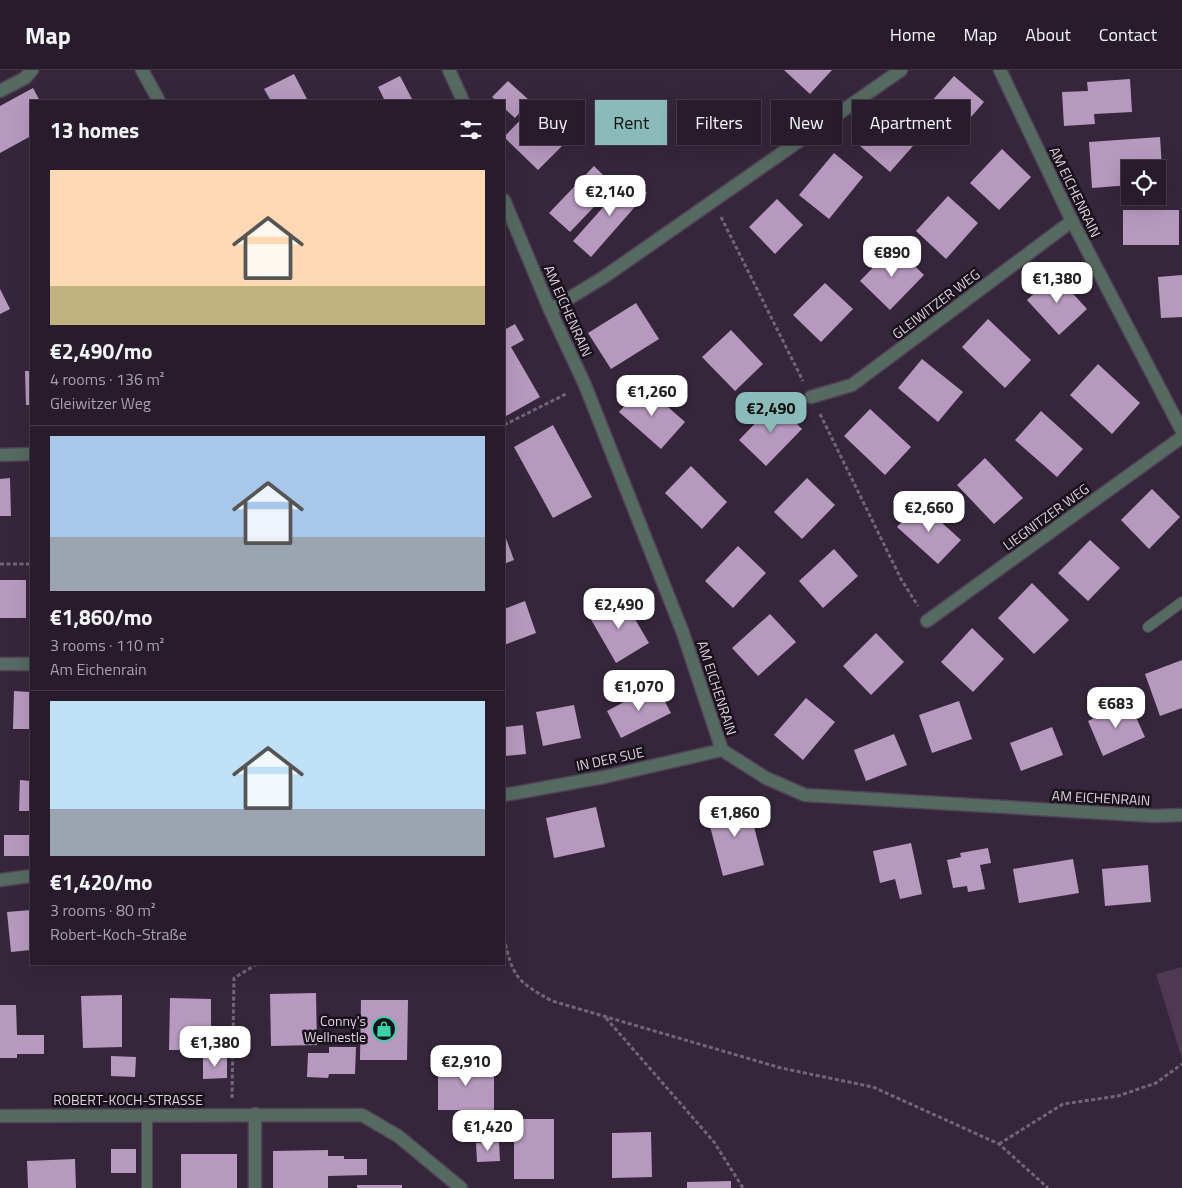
<!DOCTYPE html>
<html lang="en">
<head>
<meta charset="utf-8">
<style>
	:root { --surface:#281c2c; --page:#342938; --text:#f1f3f6; --muted:#a5a1a9; --line:#443a48; --accent:#8bbbb9 }
	body { margin:0; font-family:"Titillium Web",sans-serif; background:var(--page); color:var(--text); height:100vh; display:flex; flex-direction:column; font-size:19px; white-space:nowrap }
	* { box-sizing:border-box; margin:0 }
	p { font-size:16px; color:var(--muted) }
	.icon { flex:none; width:28px; height:28px; fill:none; stroke:currentColor; stroke-width:2; stroke-linecap:round; stroke-linejoin:round }
	.map { position:relative; flex:1; overflow:hidden }
	.drawer { position:absolute; left:30px; top:30px; width:475px; height:865px; display:flex; flex-direction:column; background:var(--surface); border-radius:0px; box-shadow:0 5px 20px #0002,0 0 0 1px var(--line) }
	.drawer>* { flex:none }
	.hud { position:absolute; left:520px; top:30px; width:475px; height:45px; display:flex; gap:10px }
	.tools { position:absolute; left:1121px; top:90px; display:grid; gap:10px }
	.tools a { display:grid; place-items:center; width:45px; height:45px; border-radius:0px; background:var(--surface); box-shadow:0 5px 20px #0002,0 0 0 1px var(--line); font-size:25px }
	.price { position:absolute; translate:-50% -42px; padding:0 11px; border-radius:10px; background:#fff; color:#222; font-size:16px; line-height:32px; filter:drop-shadow(0 1px 2px #0008) }
	.price::after { content:''; position:absolute; left:50%; top:30px; width:15px; height:11px; margin-left:-8px; background:inherit; clip-path:polygon(0 0,100% 0,50% 100%) }
	.price.selected { background:var(--accent); color:#111 }
	ul { padding:0; list-style:none }
	li { display:grid; align-content:center; gap:10px; height:265px; padding:0 20px }
	li+li { border-top:1px solid var(--line) }
	li span { display:grid; place-items:center; height:155px; border-radius:0px; color:#555 }
	li>.icon { margin-inline-start:auto }
	span .icon { width:90px; height:90px; fill:#fffc; stroke-width:1 }
	li b { font-size:21px }
	h2 { display:flex; justify-content:space-between; align-items:center; height:60px; padding:0 20px; font-size:21px }
	.tag { padding:0 18px; border-radius:0px; background:var(--surface); box-shadow:0 5px 20px #0002,0 0 0 1px var(--line); font-size:18px; line-height:45px }
	.tag.selected { background:var(--accent); color:#111 }
	header { display:flex; align-items:center; gap:30px; box-sizing:border-box; height:70px; padding:0 25px; background:var(--surface); border-bottom:1px solid var(--line) }
	header strong { font-size:24px }
	nav { display:flex; gap:28px; margin-inline-start:auto; font-size:18px }
	.map>svg:first-child { display:block }
</style>
</head>
<body>
<header>
<strong>Map</strong>
<nav><a>Home</a><a>Map</a><a>About</a><a>Contact</a></nav>
</header>
<div class="map">
<svg width="1182" height="1118" viewBox="0 0 1182 1118">
	<rect width="100%" height="100%" fill="#36263b"/>
	<polygon fill="#4e3854" points="1182,897 1182,989 1156,904"/>
	<g fill="#b799bf">
		<polygon points="784,0 832,0 810,24"/>
		<polygon points="294,4 308,31 271,31 264,19"/>
		<polygon points="400,6 413,31 385,31 378,17"/>
		<polygon points="954,6 984,32 952,69 922,42"/>
		<polygon points="1130,9 1132,42 1094,44 1095,54 1064,56 1062,22 1088,21 1087,12"/>
		<polygon points="508,11 530,31 515,48 504,38 504,31 497,31 492,27"/>
		<polygon points="33,18 40,31 31,31 31,66 0,83 0,36"/>
		<polygon points="532,38 566,72 538,100 504,67"/>
		<polygon points="889,41 920,68 890,102 859,75"/>
		<polygon points="1160,67 1163,113 1158,113 1158,99 1130,99 1130,115 1092,118 1089,72"/>
		<polygon points="1002,79 1031,107 999,140 970,113"/>
		<polygon points="834,83 863,107 829,149 799,125"/>
		<polygon points="594,96 614,116 570,162 549,143"/>
		<polygon points="630,107 647,123 591,187 573,171"/>
		<polygon points="948,126 978,153 946,189 916,161"/>
		<polygon points="777,129 803,155 775,184 749,157"/>
		<rect x="1123" y="140" width="56" height="35"/>
		<polygon points="894,176 924,205 890,240 860,211"/>
		<polygon points="1055,204 1087,239 1059,265 1027,230"/>
		<polygon points="1182,205 1182,247 1161,248 1158,207"/>
		<polygon points="825,213 853,239 821,272 793,245"/>
		<polygon points="0,219 10,239 0,244"/>
		<polygon points="636,233 659,269 611,299 588,263"/>
		<polygon points="988,249 1031,290 1005,318 962,277"/>
		<polygon points="515,254 524,270 511,277 540,327 506,346 504,260"/>
		<polygon points="731,260 763,294 735,321 702,287"/>
		<polygon points="922,289 963,322 938,352 898,318"/>
		<polygon points="1098,294 1140,333 1112,364 1070,325"/>
		<polygon points="25,301 31,301 31,335 26,335"/>
		<polygon points="643,315 685,352 661,379 619,342"/>
		<polygon points="775,333 802,359 766,396 739,370"/>
		<polygon points="870,339 911,377 885,405 844,366"/>
		<polygon points="1041,341 1083,379 1057,407 1015,370"/>
		<polygon points="553,355 592,427 553,448 514,377"/>
		<polygon points="985,388 1023,428 994,454 957,415"/>
		<polygon points="691,396 727,432 702,459 665,423"/>
		<polygon points="10,408 11,446 0,446 0,409"/>
		<polygon points="807,408 835,435 802,469 774,442"/>
		<polygon points="1152,419 1180,447 1149,479 1121,450"/>
		<polygon points="920,433 961,470 938,494 897,457"/>
		<polygon points="504,463 514,490 504,494"/>
		<polygon points="1090,470 1120,498 1088,531 1058,503"/>
		<polygon points="738,476 766,503 733,538 705,511"/>
		<polygon points="834,479 858,506 823,538 799,511"/>
		<rect x="0" y="510" width="26" height="38"/>
		<polygon points="1032,513 1069,550 1034,584 998,548"/>
		<polygon points="622,527 649,573 616,593 589,546"/>
		<polygon points="525,531 536,563 504,575 504,539"/>
		<polygon points="770,544 796,572 758,606 732,578"/>
		<polygon points="972,558 1004,589 973,622 941,592"/>
		<polygon points="876,563 904,592 871,625 843,596"/>
		<polygon points="1182,590 1182,638 1160,646 1145,604"/>
		<polygon points="656,615 671,643 621,668 607,641"/>
		<polygon points="14,621 31,622 31,659 13,659"/>
		<polygon points="806,628 835,652 803,690 774,665"/>
		<polygon points="959,631 972,669 932,683 919,645"/>
		<polygon points="1129,632 1145,667 1103,686 1088,651"/>
		<polygon points="574,635 581,668 543,676 536,642"/>
		<polygon points="504,651 506,657 523,655 526,684 504,686"/>
		<polygon points="1052,657 1063,685 1021,701 1010,673"/>
		<polygon points="894,664 907,695 866,711 854,680"/>
		<polygon points="20,710 31,711 31,741 19,741"/>
		<polygon points="747,730 764,795 723,806 706,741"/>
		<polygon points="596,737 605,777 554,788 546,748"/>
		<rect x="4" y="765" width="25" height="21"/>
		<polygon points="911,773 922,824 900,829 895,809 880,813 873,781"/>
		<polygon points="988,778 991,793 980,795 985,819 968,822 967,816 953,818 947,790 961,787 960,783"/>
		<polygon points="1073,789 1079,823 1019,833 1013,799"/>
		<polygon points="1148,795 1151,832 1105,836 1102,799"/>
		<polygon points="31,840 31,880 11,882 7,842"/>
		<polygon points="316,923 317,975 271,976 270,924"/>
		<polygon points="122,925 122,977 83,978 81,926"/>
		<polygon points="170,928 211,929 211,980 169,980"/>
		<polygon points="361,930 408,930 407,990 360,990"/>
		<polygon points="0,935 16,935 17,965 44,965 44,984 17,984 17,988 0,988"/>
		<polygon points="329,977 356,977 355,1004 329,1004 328,1008 307,1007 308,983 329,983"/>
		<polygon points="111,986 136,987 135,1007 111,1006"/>
		<polygon points="203,987 227,987 227,1008 203,1009"/>
		<rect x="438" y="994" width="56" height="46"/>
		<rect x="514" y="1049" width="40" height="60"/>
		<polygon points="651,1062 652,1107 612,1108 612,1063"/>
		<polygon points="499,1072 500,1091 477,1092 476,1073"/>
		<rect x="111" y="1079" width="25" height="24"/>
		<polygon points="328,1080 328,1086 344,1086 344,1089 367,1089 367,1105 328,1106 328,1118 273,1118 273,1081"/>
		<rect x="181" y="1084" width="56" height="34"/>
		<polygon points="75,1089 76,1118 28,1118 27,1091"/>
		<polygon points="731,1111 731,1118 687,1118 687,1112"/>
		<rect x="357" y="1115" width="45" height="3"/>
	</g>
	<g fill="none" stroke-linecap="round" stroke-linejoin="round">
		<g stroke="#514255" stroke-width="12">
			<g id="service">
				<polyline points="1148,557 1182,532"/>
				<polyline points="147,1045 147,1118"/>
			</g>
		</g>
		<g stroke="#514255" stroke-width="15">
			<g id="minor">
				<polyline points="142,0 159,31"/>
				<polyline points="449,0 463,31"/>
				<polyline points="1000,0 1072,151 1182,361"/>
				<polyline points="0,21 25,8 32,0"/>
				<polyline points="504,130 550,240 585,315 683,563 722,680 766,708 805,725 1154,746 1182,745"/>
				<polyline points="550,240 604,207 901,0"/>
				<polyline points="811,327 852,315 1072,151"/>
				<polyline points="0,385 31,384"/>
				<polyline points="927,551 1182,367"/>
				<polyline points="0,594 31,594"/>
				<polyline points="504,725 604,707 722,680"/>
				<polyline points="0,810 31,806"/>
				<polyline points="255,1044 255,1118"/>
				<polyline points="0,1046 362,1045 398,1066 461,1118"/>
			</g>
		</g>
		<g stroke="#736577" stroke-width="3" stroke-dasharray="4 2.5" stroke-linecap="butt">
			<polyline points="721,147 803,311"/>
			<polyline points="820,344 901,509 918,536"/>
			<polyline points="504,355 568,323"/>
			<polyline points="0,494 31,494"/>
			<path d="M504,868C513,908 517,911 552,931L781,998L873,1017L999,1074L1048,1118"/>
			<polyline points="606,948 714,1072 743,1118"/>
			<polyline points="232,1028 234,908 257,894"/>
			<polyline points="999,1074 1063,1034 1118,1026 1156,1013 1182,994"/>
		</g>
		<use href="#service" stroke="#556a61" stroke-width="10"/>
		<use href="#minor" stroke="#556a61" stroke-width="12"/>
	</g>
	<defs>
		<g id="shop-ring" transform="scale(1.25)"><circle r="9.5" fill="#19121c" stroke="#39d4a5" stroke-width="1.5"/><path d="M-5-2.5h2.3a2.7 3.5 0 0 1 5.4 0H5L5.5 6h-11ZM-1.5-2.5h3a1.5 2.3 0 0 0-3 0Z" fill="#39d4a5"/></g>
	</defs>
	<g fill-rule="evenodd">
		<use href="#shop-ring" x="384" y="959"/>
	</g>
	<g text-anchor="middle" stroke-width="5" stroke-linejoin="round" paint-order="stroke">
		<g font-size="14" fill="#ddd3e0" stroke="#19121c">
			<text transform="translate(1075 122) rotate(64)" y="5">AM EICHENRAIN</text>
			<text transform="translate(936 234) rotate(-37)" y="5">GLEIWITZER WEG</text>
			<text transform="translate(568 241) rotate(66)" y="5">AM EICHENRAIN</text>
			<text transform="translate(1046 447) rotate(-36)" y="5">LIEGNITZER WEG</text>
			<text transform="translate(717 618) rotate(72)" y="5">AM EICHENRAIN</text>
			<text transform="translate(610 689) rotate(-12)" y="5">IN DER SUE</text>
			<text transform="translate(1101 728) rotate(3)" y="5">AM EICHENRAIN</text>
			<text x="128" y="1035">ROBERT-KOCH-STRASSE</text>
		</g>
		<g font-size="14" fill="#ddd3e0" stroke="#19121c" text-anchor="end">
			<text x="366" y="956">Conny's<tspan x="366" dy="16">Wellnestle</tspan></text>
		</g>
	</g>
</svg>
<div class="tools">
<a><svg class="icon" aria-label="locate" viewBox="0 0 24 24"><circle cx="12" cy="12" r="6"/><path d="M12 2v4M12 18v4M2 12h4M18 12h4"/></svg></a>
</div>
<b class="price" style="left:610px;top:147px">€2,140</b>
<b class="price" style="left:892px;top:208px">€890</b>
<b class="price" style="left:1057px;top:234px">€1,380</b>
<b class="price" style="left:652px;top:347px">€1,260</b>
<b class="price selected" style="left:771px;top:364px">€2,490</b>
<b class="price" style="left:929px;top:463px">€2,660</b>
<b class="price" style="left:619px;top:560px">€2,490</b>
<b class="price" style="left:639px;top:642px">€1,070</b>
<b class="price" style="left:1116px;top:659px">€683</b>
<b class="price" style="left:735px;top:768px">€1,860</b>
<b class="price" style="left:215px;top:998px">€1,380</b>
<b class="price" style="left:466px;top:1017px">€2,910</b>
<b class="price" style="left:488px;top:1082px">€1,420</b>
<div class="hud">
<a class="tag">Buy</a>
<a class="tag selected">Rent</a>
<a class="tag">Filters</a>
<a class="tag">New</a>
<a class="tag">Apartment</a>
</div>
<section class="drawer">
<h2>13 homes<svg class="icon" aria-label="filters" viewBox="0 0 24 24"><path d="M4 7h16M4 17h16"/><circle cx="9" cy="7" r="2"/><circle cx="15" cy="17" r="2"/></svg></h2>
<ul>
<li><span style="background:linear-gradient(#ffd9b3 75%,#c2b280 0)"><svg class="icon" aria-label="home" viewBox="0 0 24 24"><path d="M3 11l9-7 9 7M6 9v11h12V9"/></svg></span><div><b>€2,490/mo</b><p>4 rooms · 136 m²</p><p>Gleiwitzer Weg</p></div></li>
<li><span style="background:linear-gradient(#a9c7e8 65%,#9aa5b1 0)"><svg class="icon" aria-label="home" viewBox="0 0 24 24"><path d="M3 11l9-7 9 7M6 9v11h12V9"/></svg></span><div><b>€1,860/mo</b><p>3 rooms · 110 m²</p><p>Am Eichenrain</p></div></li>
<li><span style="background:linear-gradient(#bfe0f5 70%,#9aa5b1 0)"><svg class="icon" aria-label="home" viewBox="0 0 24 24"><path d="M3 11l9-7 9 7M6 9v11h12V9"/></svg></span><div><b>€1,420/mo</b><p>3 rooms · 80 m²</p><p>Robert-Koch-Straße</p></div></li>
</ul>
</section>
</div>
</body>
</html>
